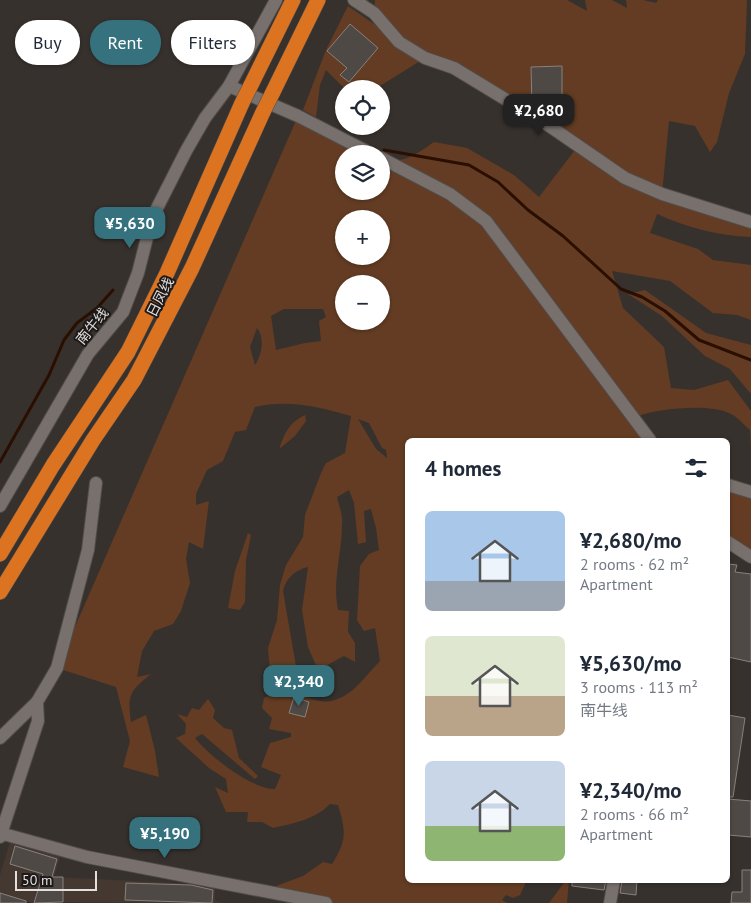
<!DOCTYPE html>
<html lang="en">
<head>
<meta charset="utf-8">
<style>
	:root { --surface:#fff; --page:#f6f6f7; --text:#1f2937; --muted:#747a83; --accent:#36727e }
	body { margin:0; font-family:"PT Sans","Noto Sans SC",sans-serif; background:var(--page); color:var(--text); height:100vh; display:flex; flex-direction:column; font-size:19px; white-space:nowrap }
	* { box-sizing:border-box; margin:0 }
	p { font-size:16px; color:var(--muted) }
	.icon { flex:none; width:28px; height:28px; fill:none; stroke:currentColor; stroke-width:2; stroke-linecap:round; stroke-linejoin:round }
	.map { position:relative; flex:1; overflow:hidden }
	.panel { position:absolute; left:405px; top:438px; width:325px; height:445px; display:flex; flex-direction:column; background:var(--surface); border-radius:8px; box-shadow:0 1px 4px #0004 }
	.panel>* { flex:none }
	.guide { position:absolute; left:15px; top:20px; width:315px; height:45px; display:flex; gap:10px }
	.tools { position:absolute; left:335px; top:80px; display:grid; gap:10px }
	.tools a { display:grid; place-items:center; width:55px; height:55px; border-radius:50%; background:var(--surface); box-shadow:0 1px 4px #0004; font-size:25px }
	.scale { position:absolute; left:15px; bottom:12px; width:82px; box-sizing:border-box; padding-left:5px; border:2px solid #e3dfdd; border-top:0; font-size:14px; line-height:18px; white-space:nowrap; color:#e3dfdd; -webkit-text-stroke:4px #1c1918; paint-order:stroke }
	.price { position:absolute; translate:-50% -42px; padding:0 11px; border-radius:10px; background:var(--accent); color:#fff; font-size:16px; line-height:32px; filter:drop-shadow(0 1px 2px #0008) }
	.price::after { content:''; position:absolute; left:50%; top:30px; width:15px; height:11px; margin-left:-8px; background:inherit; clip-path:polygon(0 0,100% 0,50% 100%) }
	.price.on { background:#222; color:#fff }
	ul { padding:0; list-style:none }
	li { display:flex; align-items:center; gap:15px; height:125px; padding:0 20px }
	li span { display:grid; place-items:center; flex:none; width:140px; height:100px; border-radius:8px; color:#555 }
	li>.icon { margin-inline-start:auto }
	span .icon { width:60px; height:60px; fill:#fffc; stroke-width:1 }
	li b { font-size:21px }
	h2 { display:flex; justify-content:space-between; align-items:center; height:60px; padding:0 20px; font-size:21px }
	.tag { padding:0 18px; border-radius:22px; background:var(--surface); box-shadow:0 1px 4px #0004; font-size:18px; line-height:45px }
	.tag.on { background:var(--accent); color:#fff }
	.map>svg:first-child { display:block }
</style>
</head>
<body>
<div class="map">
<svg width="751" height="903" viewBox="0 0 751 903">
	<rect width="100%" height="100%" fill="#37312d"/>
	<polygon fill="#443831" points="10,842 60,857 54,877 215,885 215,901 224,903 53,902 53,880 46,903 33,903 0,893 0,875"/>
	<g fill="#633c23" fill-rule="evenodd">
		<path d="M375,0H567L587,11L585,0H612L627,8L626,0H643L656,3L658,0H747L745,54L729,93L717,142L710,152L695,126L669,121L662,194L751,222V237C718,236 686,227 657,214L650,233L698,249L713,260L751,265V320L737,315L713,313L670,281L612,271L623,308L664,347L671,388L694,390L728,380L751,411V449L750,430C744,425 737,416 729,413C707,403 656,409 634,417L650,440H408V880H527L520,895L513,898L506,895L502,900L507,903H326L260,892L303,876L323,862L332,864C347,840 346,831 338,805L330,804C314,820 294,823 273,828L262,822H247L248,812H226L215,787L228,793L226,779L209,768L176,738L185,734L186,724L177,714L187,717L192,708L199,710L208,699L215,710L213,718L224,728L232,730L239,758L258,776L255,779L202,734L195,738C209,756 253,790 275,789L281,775L261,767L270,743L291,737V733L269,729L272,718L262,708L264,698L276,692L270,671L268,648L277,620L280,585L286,565L303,537L305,515L321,473L326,463L345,453L351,416C320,407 288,399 255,407L246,430L235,432L223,461L207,470L196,494V505L209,501L203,549L189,542L186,559L190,583L181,611L173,624L154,631L142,651L137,677L151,674C130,691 127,694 131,722L146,715L155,751L159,777L123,767L130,741L116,687L57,668L298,116L372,154H344V191H381V158C399,167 420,152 434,142L467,148L514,175L539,197L578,146L425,58L375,89H345L326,70L320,85L316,117L303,110L326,50L348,6L397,40L374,13ZM344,219H381V256H344ZM344,284H381V321H344ZM284,309H323L326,317L319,321L321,341L305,343L276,350L271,316ZM257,328C265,338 262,355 255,365L250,347ZM358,419L369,423L382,448L386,450L387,458L376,449ZM349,490L354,503L358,544L366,542L364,511L371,509L376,528L379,550L369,554L360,566L357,620L364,631L375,628L380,661C355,687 341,714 301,695L283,591C286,578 295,570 308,567L302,610L308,647L318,670L344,656L355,662V643L348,632L349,611L338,610C332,581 342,554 342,524C343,515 339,506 337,497Z"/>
		<polygon points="645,290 706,333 751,345 751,394 730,369 705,356 662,316 628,294"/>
		<path d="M305,415L306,421L295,436L279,449C285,432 289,423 305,415Z"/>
		<polygon points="728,485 751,492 751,557 728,542"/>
		<polygon points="248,533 251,535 246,560 245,602 240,610 228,608 235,571"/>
		<polygon points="566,880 569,880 567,903 549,903"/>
	</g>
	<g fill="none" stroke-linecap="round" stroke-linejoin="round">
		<g stroke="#2a0f00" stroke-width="3">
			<polyline points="384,150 469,165 498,182 528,210 563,236 621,289 642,297 665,311 699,340 751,360"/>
			<polyline points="0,462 49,375 64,340 77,323 97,308 113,290"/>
		</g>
	</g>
	<g fill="#4f4945" stroke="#88817d">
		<polygon points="350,24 378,48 349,82 340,75 347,68 327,51"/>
		<polygon points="562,66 562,109 537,109 532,106 531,67"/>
		<polygon points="728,564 737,565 735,572 751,574 751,662 728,657"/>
		<polygon points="294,697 309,702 305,717 289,713"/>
		<polygon points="728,715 745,718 733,797 728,797"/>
		<polygon points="728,799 751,801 751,837 728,835"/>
		<polygon points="15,846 57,859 52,877 63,877 63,902 34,903 43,874 10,864"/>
		<polygon points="742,870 751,870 751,903 731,903 732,892 742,892"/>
		<polygon points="572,880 606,880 604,890 572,886"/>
		<polygon points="622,880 637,880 636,895 620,893"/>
		<polygon points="126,883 191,885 213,890 212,903 125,900"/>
		<polygon points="0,893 26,901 26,903 0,903"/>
	</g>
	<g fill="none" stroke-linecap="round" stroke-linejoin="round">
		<g stroke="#514c4a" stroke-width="14">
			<g id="minor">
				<polyline points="354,0 374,13 399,42 425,58 454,68 548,125 625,178 662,194 751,222"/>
				<polyline points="229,86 298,116 372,154"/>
				<polyline points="381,158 450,194 486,221 650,440"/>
				<polyline points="728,485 751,492"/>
				<polyline points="0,506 88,354 123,312 138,273 152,218 186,151 205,118 229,86 276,0"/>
				<polyline points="728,542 751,557"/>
				<polyline points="0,738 37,702 57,668 88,550 96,483"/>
				<polyline points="0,833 87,857 326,903"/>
				<polyline points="0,837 38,721 37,702"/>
				<polyline points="610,903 614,880"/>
			</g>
		</g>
		<g stroke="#514c4a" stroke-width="16">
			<g id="highway">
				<polyline points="251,85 293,0"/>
				<polyline points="272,94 318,0"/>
				<polyline points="0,554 53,465 128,352 167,273 242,103"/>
				<polyline points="0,592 93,440 134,380 192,268 263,112"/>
			</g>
		</g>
		<use href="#minor" stroke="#77706c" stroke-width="12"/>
		<use href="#highway" stroke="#dc7321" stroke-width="15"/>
		<g stroke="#514c4a" stroke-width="16" stroke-linecap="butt">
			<g id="highway-bridge">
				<polyline points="242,103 251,85"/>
				<polyline points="263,112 272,94"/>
			</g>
		</g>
		<use href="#highway-bridge" stroke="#dc7321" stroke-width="15"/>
	</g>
	<g text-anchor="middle" stroke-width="4" stroke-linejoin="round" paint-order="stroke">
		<g font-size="14" fill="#e3dfdd" stroke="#1c1918">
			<text transform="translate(160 297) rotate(-63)" y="5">日凤线</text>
			<text transform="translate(92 326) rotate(-51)" y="5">南牛线</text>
		</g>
	</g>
</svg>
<div class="tools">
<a><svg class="icon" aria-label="locate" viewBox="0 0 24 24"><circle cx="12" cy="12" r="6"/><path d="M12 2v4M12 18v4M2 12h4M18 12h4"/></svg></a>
<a><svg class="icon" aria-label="layers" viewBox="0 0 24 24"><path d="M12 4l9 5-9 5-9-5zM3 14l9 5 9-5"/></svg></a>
<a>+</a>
<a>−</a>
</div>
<div class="scale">50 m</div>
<b class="price on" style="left:539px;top:136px">¥2,680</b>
<b class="price" style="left:130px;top:249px">¥5,630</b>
<b class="price" style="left:299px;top:707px">¥2,340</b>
<b class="price" style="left:165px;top:859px">¥5,190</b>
<div class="guide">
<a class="tag">Buy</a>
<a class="tag on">Rent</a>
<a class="tag">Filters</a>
</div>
<section class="panel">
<h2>4 homes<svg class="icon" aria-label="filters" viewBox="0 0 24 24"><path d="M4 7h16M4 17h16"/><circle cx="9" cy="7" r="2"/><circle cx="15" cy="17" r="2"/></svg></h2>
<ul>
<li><span style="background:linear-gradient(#a9c7e8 70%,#9aa5b1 0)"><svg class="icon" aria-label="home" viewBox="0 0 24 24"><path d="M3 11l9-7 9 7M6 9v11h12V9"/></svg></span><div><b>¥2,680/mo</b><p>2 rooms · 62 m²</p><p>Apartment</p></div></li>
<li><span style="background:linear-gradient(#dfe7d0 60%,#b9a48a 0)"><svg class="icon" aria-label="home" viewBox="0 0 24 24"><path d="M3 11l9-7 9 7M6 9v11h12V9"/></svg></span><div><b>¥5,630/mo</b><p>3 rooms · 113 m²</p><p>南牛线</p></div></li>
<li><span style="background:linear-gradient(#c9d6e8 65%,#8fb573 0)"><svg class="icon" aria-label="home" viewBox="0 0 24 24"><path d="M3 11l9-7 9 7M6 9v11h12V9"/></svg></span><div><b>¥2,340/mo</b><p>2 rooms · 66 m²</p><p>Apartment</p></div></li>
</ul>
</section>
</div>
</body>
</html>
